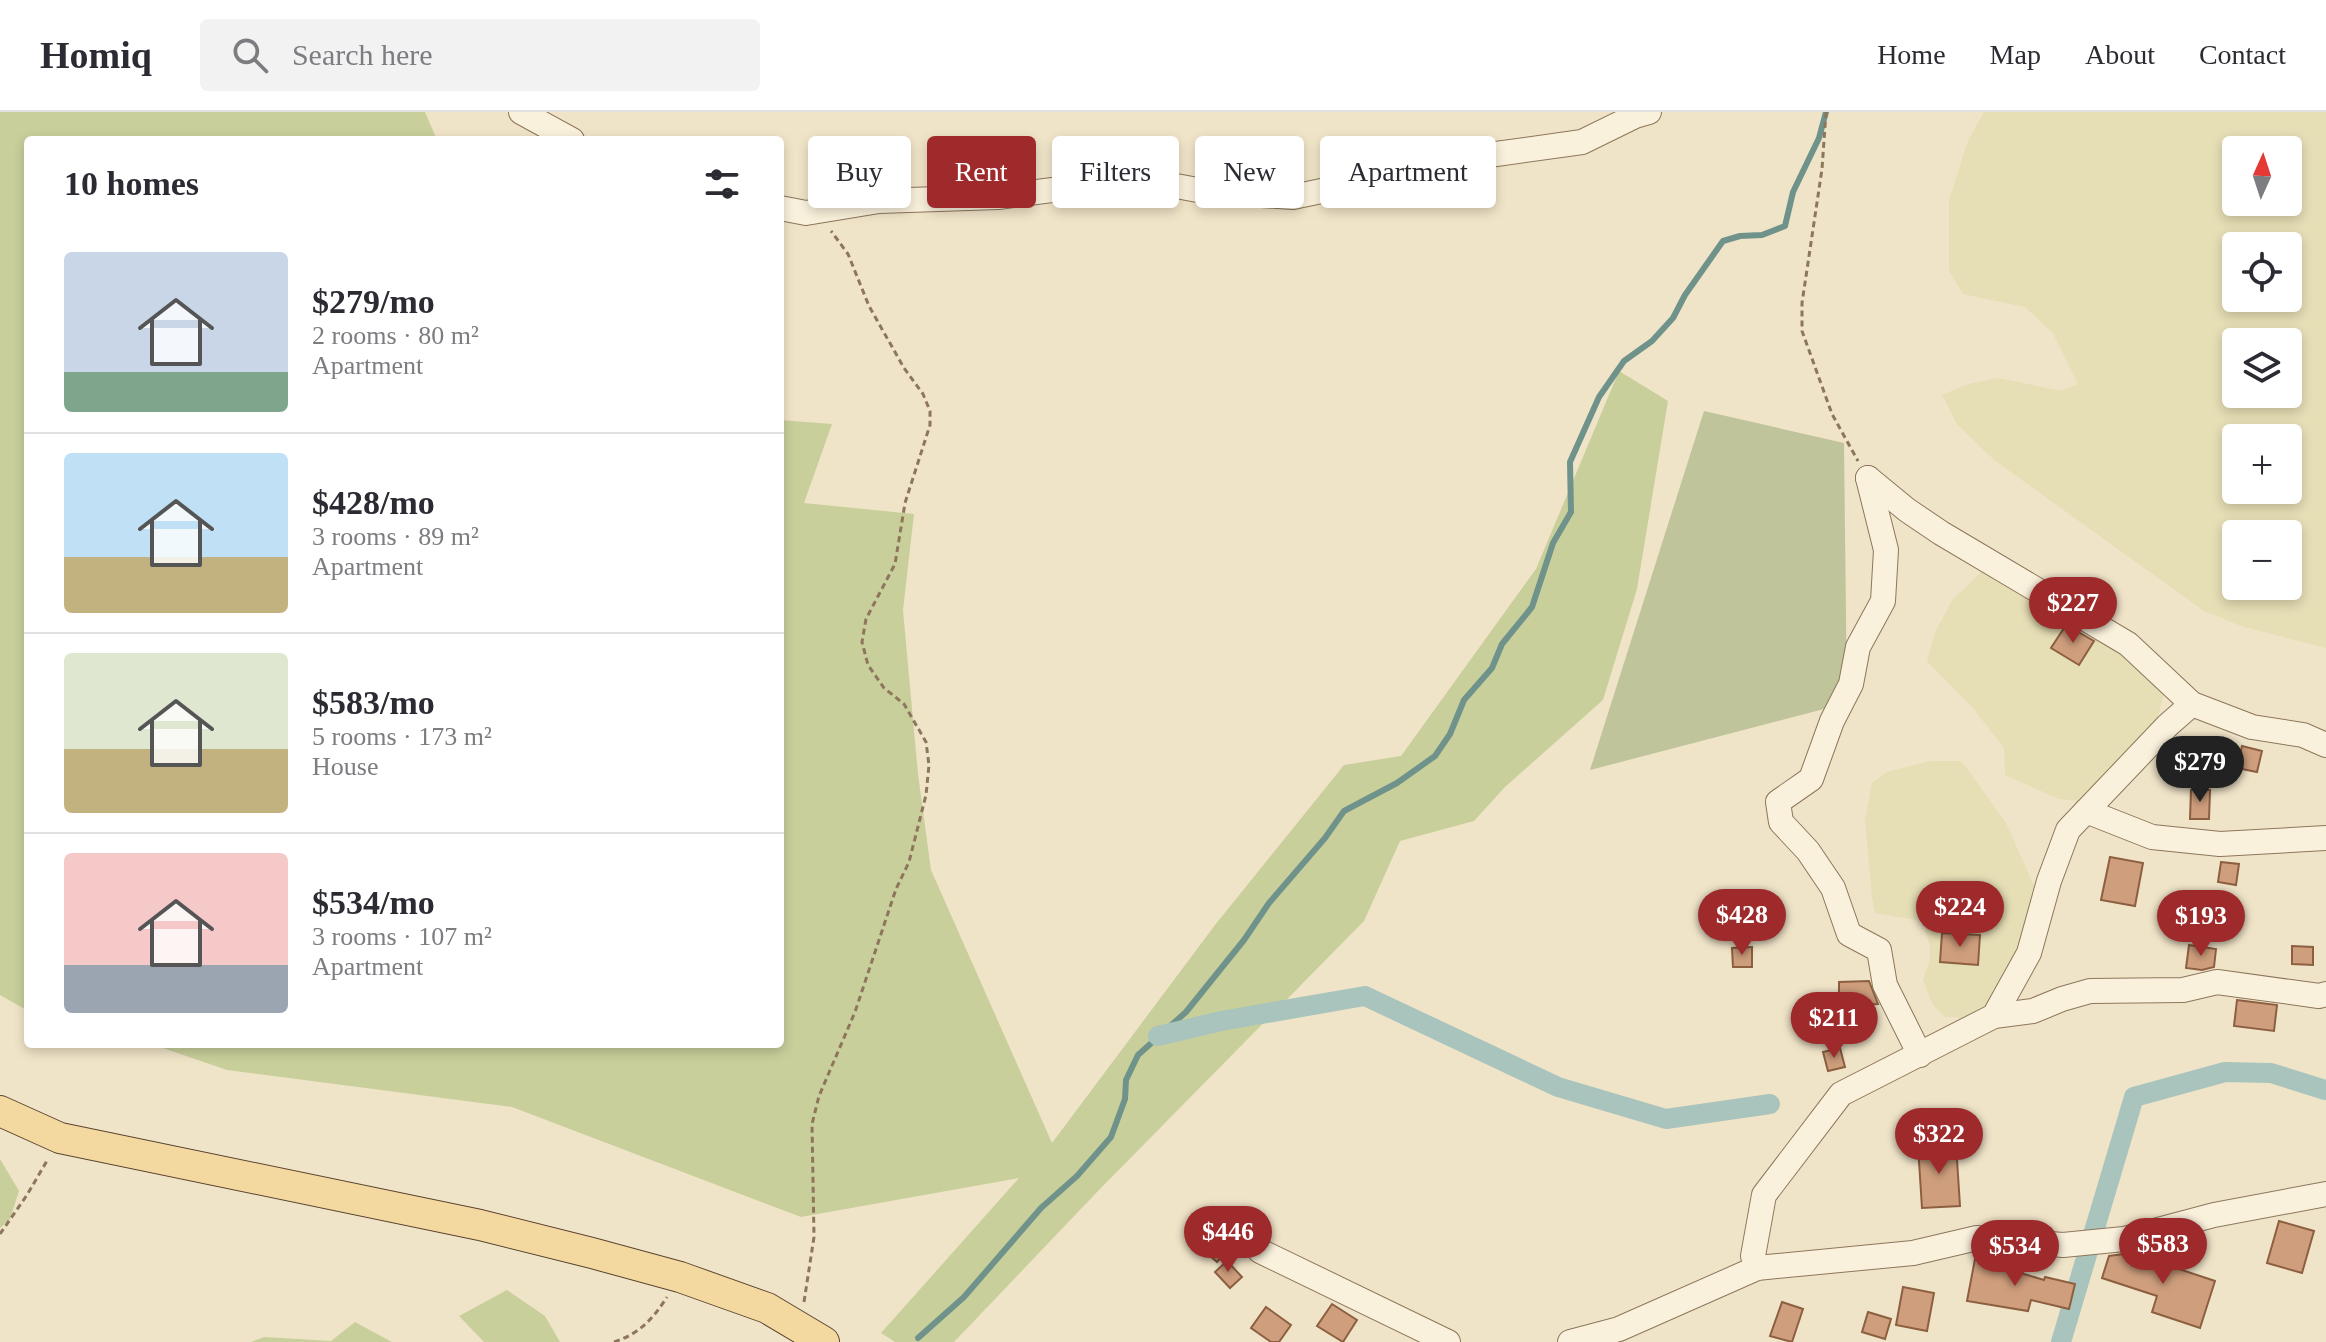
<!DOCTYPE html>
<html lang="en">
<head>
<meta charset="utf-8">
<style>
	:root { --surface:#fff; --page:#f2f2f3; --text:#2b2b33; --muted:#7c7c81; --line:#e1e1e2; --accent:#9e2a2b }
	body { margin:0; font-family:Georgia,serif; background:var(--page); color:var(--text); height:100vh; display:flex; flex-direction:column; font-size:30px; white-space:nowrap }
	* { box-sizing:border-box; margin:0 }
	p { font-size:26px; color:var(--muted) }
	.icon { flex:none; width:44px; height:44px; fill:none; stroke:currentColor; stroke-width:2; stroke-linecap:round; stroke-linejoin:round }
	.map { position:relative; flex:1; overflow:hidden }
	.details { position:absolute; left:24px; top:24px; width:760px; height:912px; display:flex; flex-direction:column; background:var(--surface); border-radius:8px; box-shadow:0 4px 12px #0003 }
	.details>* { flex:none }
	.banner { position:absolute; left:808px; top:24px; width:760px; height:72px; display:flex; gap:16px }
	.needle { width:52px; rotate:3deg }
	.controls { position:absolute; left:2222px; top:24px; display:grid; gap:16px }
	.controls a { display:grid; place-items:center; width:80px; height:80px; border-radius:8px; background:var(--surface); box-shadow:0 4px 12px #0003; font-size:40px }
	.price { position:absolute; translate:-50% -68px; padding:0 18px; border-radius:28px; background:var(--accent); color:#fff; font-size:26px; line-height:52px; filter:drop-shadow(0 2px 4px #0008) }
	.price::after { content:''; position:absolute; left:50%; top:48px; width:24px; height:18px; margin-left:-12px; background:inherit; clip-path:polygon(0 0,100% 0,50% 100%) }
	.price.current { background:#222; color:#fff }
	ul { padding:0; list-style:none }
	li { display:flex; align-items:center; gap:24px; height:200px; padding:0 40px }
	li+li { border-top:2px solid var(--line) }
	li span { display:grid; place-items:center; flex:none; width:224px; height:160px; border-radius:8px; color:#555 }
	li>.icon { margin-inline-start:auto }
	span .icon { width:96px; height:96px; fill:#fffc; stroke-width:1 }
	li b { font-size:34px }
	h2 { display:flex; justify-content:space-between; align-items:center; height:96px; padding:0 40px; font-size:34px }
	.chip { padding:0 28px; border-radius:8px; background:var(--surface); box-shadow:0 4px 12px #0003; font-size:28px; line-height:72px }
	.chip.current { background:var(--accent); color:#fff }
	header { display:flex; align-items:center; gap:48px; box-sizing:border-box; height:112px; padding:0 40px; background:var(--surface); border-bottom:2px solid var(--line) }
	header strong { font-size:38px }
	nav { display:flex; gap:44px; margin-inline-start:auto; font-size:28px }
	.search { width:560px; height:72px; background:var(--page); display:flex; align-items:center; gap:20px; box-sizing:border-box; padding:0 28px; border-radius:8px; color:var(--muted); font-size:30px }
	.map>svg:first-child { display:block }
</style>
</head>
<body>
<header>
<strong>Homiq</strong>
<div class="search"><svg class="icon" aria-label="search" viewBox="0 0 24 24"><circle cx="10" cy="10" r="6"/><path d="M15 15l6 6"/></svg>Search here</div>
<nav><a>Home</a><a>Map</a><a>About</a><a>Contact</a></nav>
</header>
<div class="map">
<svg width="2326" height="1230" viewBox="0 0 2326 1230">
	<rect width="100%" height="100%" fill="#f0e4c8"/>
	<g fill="#e6deb5" fill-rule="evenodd">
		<path d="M1984,0H2326V536L2241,514L2204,499L1994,348L1956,311L1942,283L1968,272L1998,266L2062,279L2078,272L2053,221L2025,195L1963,182L1949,159V88L1968,29ZM2236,38H2288V90H2236ZM2236,134H2288V186H2236ZM2236,230H2288V282H2236ZM2236,326H2288V378H2236ZM2236,422H2288V474H2236Z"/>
		<polygon points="1988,454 2124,533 2164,580 2149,642 2102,691 2059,687 2005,663 2004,636 1972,595 1927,549 1935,520 1953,487"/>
		<polygon points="1930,649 1961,649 1968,658 2006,711 2044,796 2023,875 1969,906 1945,905 1933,893 1923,868 1930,847 1930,834 1922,809 1875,801 1872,786 1865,708 1872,671 1887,660"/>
	</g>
	<g fill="#c9cf9b">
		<polygon points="0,0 425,0 437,28 28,28 28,899 0,883"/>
		<polygon points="1619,259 1668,289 1637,477 1603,588 1505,675 1474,709 1400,729 1364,809 1098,1079 954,1230 895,1230 881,1221 1019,1066 801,1105 512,995 227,958 151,932 780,932 780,308 832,312 804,391 914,402 903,498 918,662 931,758 1052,1031 1215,813 1344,653 1401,644 1536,457"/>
		<polygon points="0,1047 19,1079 10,1107 0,1116"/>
		<polygon points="507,1178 545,1204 560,1230 484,1230 459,1204"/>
		<polygon points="355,1210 392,1230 251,1230 264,1225 331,1229"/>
	</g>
	<polygon fill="#bfc49a" points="1704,299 1844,331 1847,591 1590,658"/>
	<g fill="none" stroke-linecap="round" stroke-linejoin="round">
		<g stroke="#6f938a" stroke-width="6">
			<polyline points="2325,978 2326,979"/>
			<polyline points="918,1226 964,1185 1041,1096 1077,1064 1111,1025 1125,987 1126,968 1138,943 1186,900 1244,828 1269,791 1325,726 1344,699 1397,671 1435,644 1450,622 1464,588 1492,556 1502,532 1532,495 1553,431 1571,400 1570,350 1599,285 1624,249 1652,229 1673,206 1685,183 1723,129 1740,124 1762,123 1785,114 1793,80 1819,26 1826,0"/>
		</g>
		<g stroke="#a9c4bc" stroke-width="20">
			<polyline points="1158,924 1221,909 1365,884 1558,975 1666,1007 1770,992"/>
			<polyline points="2061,1230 2134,985 2225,960 2271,961 2325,978"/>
		</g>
	</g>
	<g fill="#cf9f7d" stroke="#8d5f41" stroke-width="2">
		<polygon points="2066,513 2094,529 2079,553 2051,536"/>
		<polygon points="2242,634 2262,639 2257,660 2237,656"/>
		<polygon points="2191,678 2210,678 2209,707 2190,707"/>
		<polygon points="2110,745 2143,751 2135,794 2101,788"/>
		<polygon points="2221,750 2239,752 2236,773 2218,770"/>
		<polygon points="1942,821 1980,823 1978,853 1940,850"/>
		<polygon points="2189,833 2216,837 2214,855 2202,858 2186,856"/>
		<polygon points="2292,834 2313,835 2313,853 2292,852"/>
		<polygon points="1752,835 1752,855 1733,855 1732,836"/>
		<polygon points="1869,869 1878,892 1839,894 1839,870"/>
		<polygon points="2237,888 2277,893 2274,919 2234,914"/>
		<polygon points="1840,936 1845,955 1828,959 1823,940"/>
		<polygon points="1956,1032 1960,1094 1922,1096 1918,1034"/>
		<polygon points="2279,1109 2314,1119 2302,1161 2267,1151"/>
		<polygon points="1216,1121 1231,1135 1217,1150 1202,1137"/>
		<polygon points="2131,1141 2215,1169 2200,1216 2152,1200 2157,1184 2102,1166 2109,1144"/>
		<polygon points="1975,1147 2005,1152 2004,1156 2044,1168 2045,1165 2075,1172 2069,1197 2031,1188 2028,1199 1967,1189"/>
		<polygon points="1227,1149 1242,1165 1230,1176 1215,1160"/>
		<polygon points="1903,1175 1934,1181 1927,1219 1896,1213"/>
		<polygon points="1782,1190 1803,1197 1792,1230 1770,1224"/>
		<polygon points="1332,1192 1357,1208 1343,1230 1317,1214"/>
		<polygon points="1266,1195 1291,1213 1279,1230 1271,1230 1251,1216"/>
		<polygon points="1868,1200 1891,1207 1885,1227 1862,1220"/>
	</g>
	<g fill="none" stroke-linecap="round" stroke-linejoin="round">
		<g stroke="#8d765c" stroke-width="26">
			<g id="minor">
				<polyline points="521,0 572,28"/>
				<polyline points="780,96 806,101 879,89 998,85 1123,69 1160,71 1203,79 1293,85 1496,42 1582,30 1635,4 1649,0"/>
				<polyline points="1868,366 1886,438 1883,489 1858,535 1851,572 1832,609 1811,667 1778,690 1781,710 1808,739 1833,776 1849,822 1879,838 1885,873 1920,943"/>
				<polyline points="1868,366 1907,398 1941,421 2128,532 2192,592 2252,615 2303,623 2326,633"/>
				<polyline points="2086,699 2152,725 2220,732 2326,726"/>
				<polyline points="1994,904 2033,899 2062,887 2090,879 2183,878 2217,870 2319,884 2326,882"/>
				<polyline points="1260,1139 1448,1230"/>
				<polyline points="1757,1156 1753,1144 1764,1083 1841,982 1994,904 2029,841 2049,769 2068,718 2168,613 2192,592"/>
				<polyline points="1570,1230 1619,1217 1757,1156 1913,1141 1977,1126 2063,1133 2124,1127 2214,1103 2326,1082"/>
			</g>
		</g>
		<g stroke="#5b4430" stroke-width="32">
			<polyline id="major" points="0,999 60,1026 480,1113 592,1141 680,1165 767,1196 824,1230"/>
		</g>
		<g stroke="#8d765c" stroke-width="3" stroke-dasharray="6 4" stroke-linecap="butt">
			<polyline points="1826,0 1822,57 1802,191 1802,219 1832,302 1858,349"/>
			<polyline points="0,1122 27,1083 48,1047"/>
			<polyline points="804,1190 814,1125 812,1012 819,984 855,900 896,777 909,750 926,683 929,653 926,630 904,592 884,576 868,553 862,530 866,507 895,452 905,391 930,313 930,299 923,282 904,256 869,194 848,142 831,119"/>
			<path d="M614,1230C639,1222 653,1207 667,1185"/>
		</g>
		<use href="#minor" stroke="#faf1dc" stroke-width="24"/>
		<use href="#major" stroke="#f3d9a0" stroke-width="30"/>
	</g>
</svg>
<div class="controls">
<a><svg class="needle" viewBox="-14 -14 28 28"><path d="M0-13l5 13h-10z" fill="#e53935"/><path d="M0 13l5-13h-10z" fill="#7c7c81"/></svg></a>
<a><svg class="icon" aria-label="locate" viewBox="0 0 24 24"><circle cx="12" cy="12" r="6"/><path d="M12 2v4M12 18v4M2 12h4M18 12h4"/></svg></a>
<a><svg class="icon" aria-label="layers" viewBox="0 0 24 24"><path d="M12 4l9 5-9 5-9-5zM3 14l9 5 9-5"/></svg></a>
<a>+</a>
<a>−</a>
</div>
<b class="price" style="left:2073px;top:533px">$227</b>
<b class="price current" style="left:2200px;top:692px">$279</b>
<b class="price" style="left:1960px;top:837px">$224</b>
<b class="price" style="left:1742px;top:845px">$428</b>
<b class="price" style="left:2201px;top:846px">$193</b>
<b class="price" style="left:1834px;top:948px">$211</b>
<b class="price" style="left:1939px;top:1064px">$322</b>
<b class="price" style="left:1228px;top:1162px">$446</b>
<b class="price" style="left:2163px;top:1174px">$583</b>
<b class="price" style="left:2015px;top:1176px">$534</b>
<div class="banner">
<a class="chip">Buy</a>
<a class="chip current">Rent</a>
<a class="chip">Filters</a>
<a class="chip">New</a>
<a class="chip">Apartment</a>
</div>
<section class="details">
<h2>10 homes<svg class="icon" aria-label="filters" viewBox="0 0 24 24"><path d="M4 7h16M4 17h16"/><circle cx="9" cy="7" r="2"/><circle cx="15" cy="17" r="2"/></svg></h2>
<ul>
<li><span style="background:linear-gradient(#c9d6e8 75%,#7fa58c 0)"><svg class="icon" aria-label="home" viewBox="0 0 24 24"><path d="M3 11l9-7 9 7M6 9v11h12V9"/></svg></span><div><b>$279/mo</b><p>2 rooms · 80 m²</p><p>Apartment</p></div></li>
<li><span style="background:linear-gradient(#bfe0f5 65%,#c2b280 0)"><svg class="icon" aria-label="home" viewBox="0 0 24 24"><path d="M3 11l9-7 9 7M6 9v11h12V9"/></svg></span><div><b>$428/mo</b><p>3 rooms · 89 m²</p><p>Apartment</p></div></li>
<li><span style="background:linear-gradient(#dfe7d0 60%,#c2b280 0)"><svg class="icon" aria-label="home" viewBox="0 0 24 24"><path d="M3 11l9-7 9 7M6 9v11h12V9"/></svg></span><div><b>$583/mo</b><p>5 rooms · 173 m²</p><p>House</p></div></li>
<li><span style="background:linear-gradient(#f6c9c9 70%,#9aa5b1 0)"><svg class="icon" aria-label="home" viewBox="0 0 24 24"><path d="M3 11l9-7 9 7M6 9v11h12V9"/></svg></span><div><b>$534/mo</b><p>3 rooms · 107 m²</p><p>Apartment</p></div></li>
</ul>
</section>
</div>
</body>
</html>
